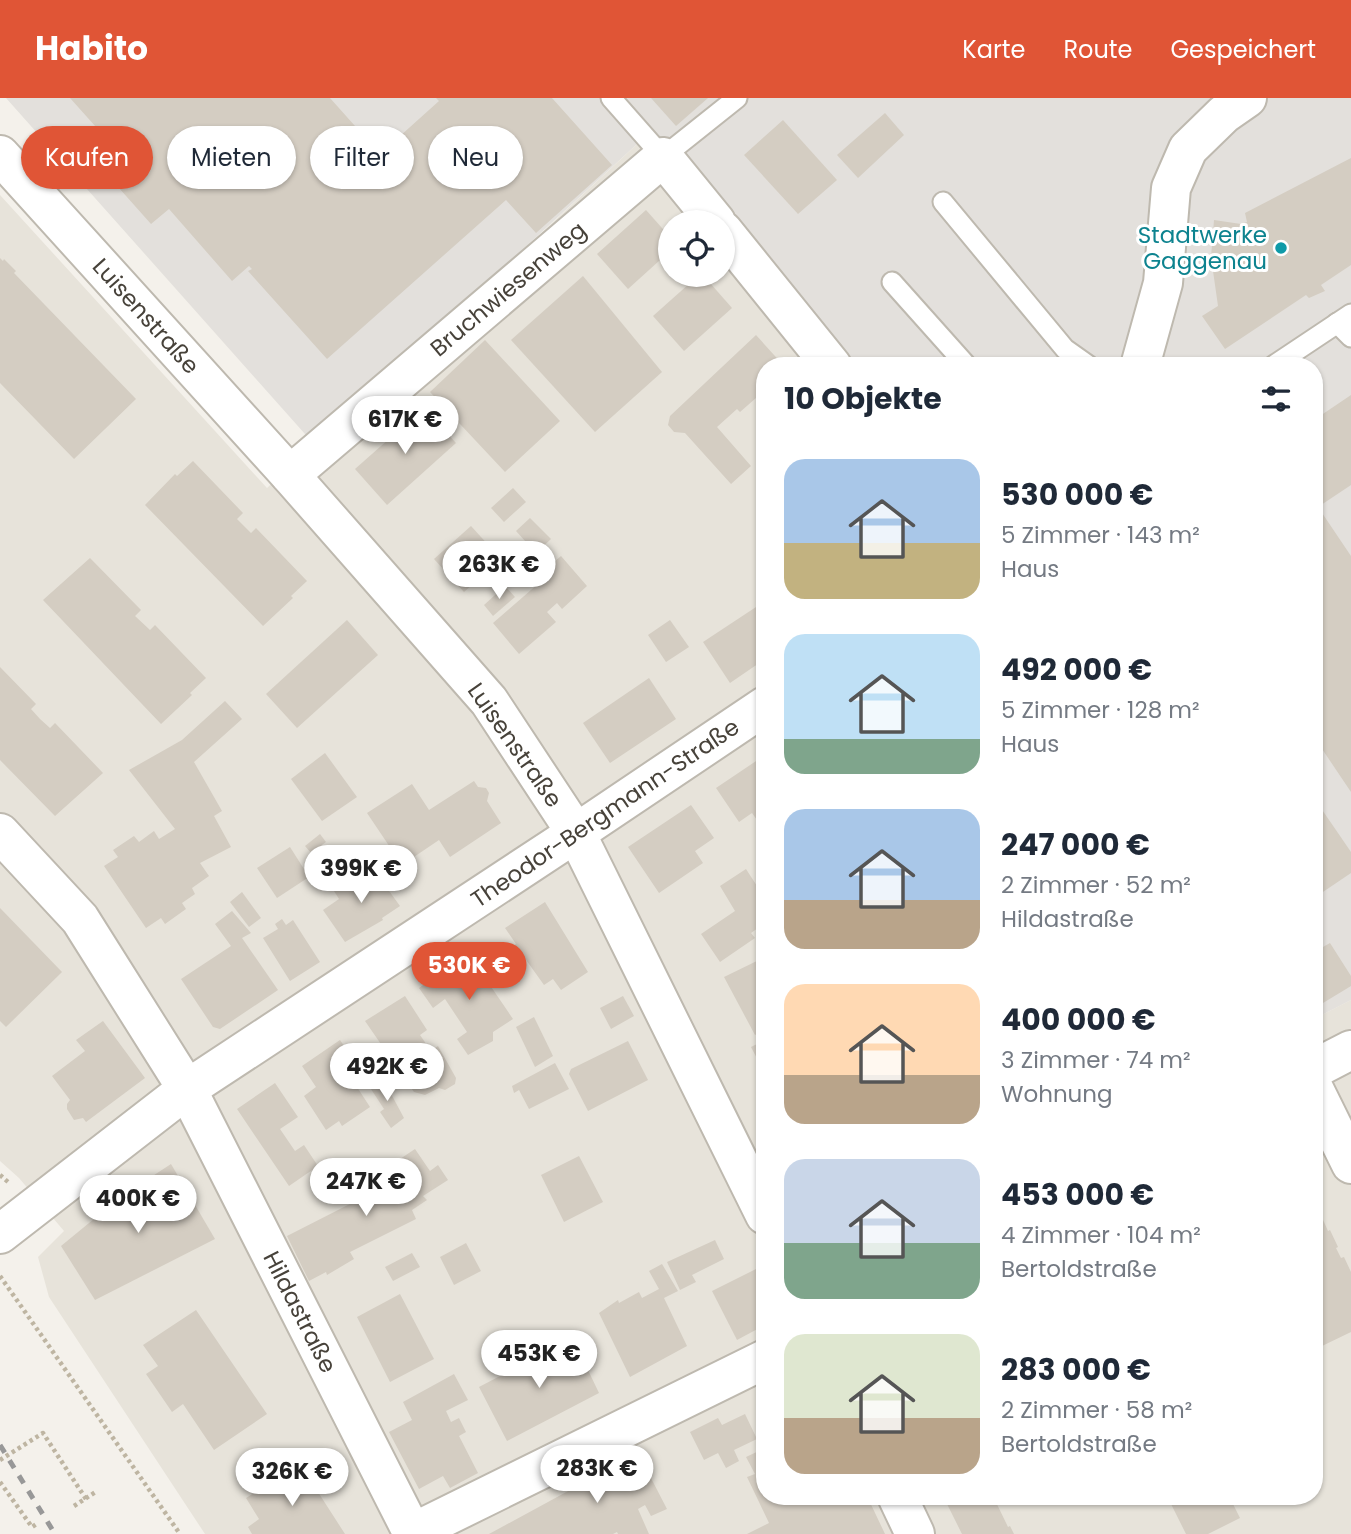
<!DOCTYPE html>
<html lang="de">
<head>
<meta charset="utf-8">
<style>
	:root { --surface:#fff; --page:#f6f6f7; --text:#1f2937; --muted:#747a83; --accent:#e05536 }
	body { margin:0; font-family:Poppins,sans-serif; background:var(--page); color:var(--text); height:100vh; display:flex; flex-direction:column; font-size:26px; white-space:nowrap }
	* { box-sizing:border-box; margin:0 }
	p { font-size:23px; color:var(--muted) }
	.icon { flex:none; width:38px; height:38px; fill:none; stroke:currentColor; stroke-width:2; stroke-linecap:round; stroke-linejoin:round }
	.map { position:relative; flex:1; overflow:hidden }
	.side { position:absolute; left:756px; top:259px; width:567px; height:1148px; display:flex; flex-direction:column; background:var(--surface); border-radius:28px; box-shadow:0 2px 5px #0004 }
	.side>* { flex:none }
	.banner { position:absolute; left:21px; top:28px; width:630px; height:63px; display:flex; gap:14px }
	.buttons { position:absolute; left:658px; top:112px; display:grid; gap:14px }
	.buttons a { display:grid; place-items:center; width:77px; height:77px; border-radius:50%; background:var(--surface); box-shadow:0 2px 5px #0004; font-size:35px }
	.price { position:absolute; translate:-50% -60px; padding:0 16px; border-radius:24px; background:#fff; color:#222; font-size:23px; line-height:46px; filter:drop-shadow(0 2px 4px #0008) }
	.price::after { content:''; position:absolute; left:50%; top:42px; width:21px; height:16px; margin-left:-10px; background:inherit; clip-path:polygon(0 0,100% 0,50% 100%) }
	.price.current { background:var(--accent); color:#fff }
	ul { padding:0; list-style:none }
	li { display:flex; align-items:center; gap:21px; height:175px; padding:0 28px }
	li span { display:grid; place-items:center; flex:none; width:196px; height:140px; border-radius:21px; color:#555 }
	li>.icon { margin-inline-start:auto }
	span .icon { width:84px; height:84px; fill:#fffc; stroke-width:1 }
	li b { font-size:30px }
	h2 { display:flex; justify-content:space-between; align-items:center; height:84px; padding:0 28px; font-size:30px }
	.pill { padding:0 24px; border-radius:32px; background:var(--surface); box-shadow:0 2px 5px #0004; font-size:24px; line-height:63px }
	.pill.current { background:var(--accent); color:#fff }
	header { display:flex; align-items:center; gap:42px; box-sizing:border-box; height:98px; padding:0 35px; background:var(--accent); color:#fff }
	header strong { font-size:33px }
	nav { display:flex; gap:38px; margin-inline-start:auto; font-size:24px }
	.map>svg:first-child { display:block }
</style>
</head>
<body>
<header>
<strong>Habito</strong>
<nav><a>Karte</a><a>Route</a><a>Gespeichert</a></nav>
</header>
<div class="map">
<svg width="1351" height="1436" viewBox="0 0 1351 1436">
	<rect width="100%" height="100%" fill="#f4f1eb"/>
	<path fill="#e7e3da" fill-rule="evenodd" d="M649,35L858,268H765V1398H1314V921L1351,902V1436H205L49,1199L38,1159L64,1133L19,1080L0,1063V97L267,390ZM670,124H723V177H670Z"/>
	<polygon fill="#e3e0dc" points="6,0 1351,0 1351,902 1314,921 1314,268 858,268 649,35 313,345"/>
	<g fill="#d4cdc2">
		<polygon points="70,0 330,0 380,56 439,3 436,0 552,0 612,67 536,135 506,102 327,261 248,173 252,171 249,168 232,183 169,111 151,126 86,53 104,38"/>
		<polygon points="651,0 708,0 676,28"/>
		<polygon points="885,15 904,37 858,80 837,57"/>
		<polygon points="783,22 837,82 798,116 744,57"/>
		<polygon points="1351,60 1351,167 1321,187 1325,193 1309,200 1306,197 1225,251 1202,218 1218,208 1211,159 1214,122 1241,126 1247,124 1245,115"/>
		<polygon points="646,112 670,139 670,153 628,191 597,156"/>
		<polygon points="0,160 3,163 4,161 16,173 14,175 136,301 74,361 0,285"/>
		<polygon points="699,177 703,177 732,210 684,253 653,218"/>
		<polygon points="583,178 662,274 595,334 511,242"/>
		<polygon points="756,237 784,268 765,268 765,292 740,314 737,311 717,329 751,368 731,386 685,335 674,334 668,327 670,318"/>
		<polygon points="485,242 560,323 505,374 430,294"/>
		<polygon points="1351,297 1351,387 1318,409 1351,458 1351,694 1314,639 1314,322"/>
		<polygon points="424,310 456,345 387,407 355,371"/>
		<polygon points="193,363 243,415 237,421 251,435 256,430 307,483 291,498 293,500 263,528 145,407 175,376 177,378"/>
		<polygon points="513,390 526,404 504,424 491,410"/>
		<polygon points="530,420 551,441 536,455 516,433"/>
		<polygon points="471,428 501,461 464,494 434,461"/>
		<polygon points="561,458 587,488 562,511 557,505 547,514 556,524 519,556 493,525 539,485 535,480"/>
		<polygon points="90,460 141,512 135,518 150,532 155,527 206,580 190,595 192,597 161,626 43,502"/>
		<polygon points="505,488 515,499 493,518 484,507"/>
		<polygon points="765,503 765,561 730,585 703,544"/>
		<polygon points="347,522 378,557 297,630 266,596"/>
		<polygon points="670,522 689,549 666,564 648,537"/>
		<polygon points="0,569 36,606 31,611 40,621 50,630 55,625 103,675 55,718 0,662"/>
		<polygon points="649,580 676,621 610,665 583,625"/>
		<polygon points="225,603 242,621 194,664 222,713 214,718 231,749 200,765 209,778 192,790 195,796 182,805 186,811 165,826 161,820 146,830 104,768 118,759 113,752 134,738 139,744 154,733 159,741 175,731 129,672 182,642"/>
		<polygon points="325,655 357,699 322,723 291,681"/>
		<polygon points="765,657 765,706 758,711 762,718 757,722 752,715 739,724 716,690"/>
		<polygon points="474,683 478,689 486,690 489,695 487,703 501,725 450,759 439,742 402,767 367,715 412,686 429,712"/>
		<polygon points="1314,700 1351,754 1351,775 1314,800"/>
		<polygon points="691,707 714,740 695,753 703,765 659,795 628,749"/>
		<polygon points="320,736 326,744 311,755 305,748"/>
		<polygon points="290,749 309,779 277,800 257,770"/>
		<polygon points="371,768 400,808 382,820 383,822 345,844 323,812 339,801 334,793"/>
		<polygon points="746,771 757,788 765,783 765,825 751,835 755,840 720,864 701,836 735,813 720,788"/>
		<polygon points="242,794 261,820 249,829 230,804"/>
		<polygon points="545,804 588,874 561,892 553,881 544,887 524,859 517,863 509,851 516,846 505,830"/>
		<polygon points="0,810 62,874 6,929 0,923"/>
		<polygon points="232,813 251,835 242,840 278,892 220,931 213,929 181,881 231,848 215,826"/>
		<polygon points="282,821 286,827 293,822 320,864 290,883 263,840 278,831 275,826"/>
		<polygon points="1330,845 1351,878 1351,888 1323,905 1314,891 1314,854"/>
		<polygon points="468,855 513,921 493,934 493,943 468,957 457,941 467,934 445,901 433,910 419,890"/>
		<polygon points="765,859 765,932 755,937 724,879"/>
		<polygon points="405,898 427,932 420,937 431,953 438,948 456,980 455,986 445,992 439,990 425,997 414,994 365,923"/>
		<polygon points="623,898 634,918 611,931 600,910"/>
		<polygon points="534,919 553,958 535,969 516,929"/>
		<polygon points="103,923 145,980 86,1024 83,1020 74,1022 67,1011 67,1006 70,1002 52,978 85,953 76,942"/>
		<polygon points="340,942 367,982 357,989 370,1009 342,1028 339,1023 326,1032 304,998 316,989 302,968"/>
		<polygon points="765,942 765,976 751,949"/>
		<polygon points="628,943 648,982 588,1013 569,976 571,971"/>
		<polygon points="555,965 569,991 529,1011 519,992 514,995 512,988"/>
		<polygon points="765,978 765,995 758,981"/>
		<polygon points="382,979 404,1020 391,1030 380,1014 384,1011 369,988"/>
		<polygon points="275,985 298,1019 280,1031 295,1053 304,1047 318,1068 289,1088 237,1011"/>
		<polygon points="415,1051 430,1073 438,1067 448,1082 423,1098 427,1102 412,1112 416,1121 350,1154 354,1161 327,1177 326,1174 309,1183 287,1138 395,1083 388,1069"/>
		<polygon points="579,1058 603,1104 564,1124 541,1077"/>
		<polygon points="171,1066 215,1141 95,1202 61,1148 122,1098"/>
		<polygon points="1316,1106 1328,1133 1330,1132 1338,1149 1336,1150 1341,1160 1344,1159 1351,1174 1351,1234 1322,1248 1314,1232 1314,1107"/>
		<polygon points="715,1142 724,1161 692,1177 696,1184 680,1192 667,1164"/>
		<polygon points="466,1145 481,1173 454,1187 440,1159"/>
		<polygon points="412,1155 420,1169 393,1183 385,1169"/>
		<polygon points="662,1166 678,1193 664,1200 687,1248 630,1279 599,1215 618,1202 619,1205 639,1194 642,1200 659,1191 649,1173"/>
		<polygon points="756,1171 765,1189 765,1227 737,1242 712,1193"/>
		<polygon points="400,1196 434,1261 390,1284 357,1219"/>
		<polygon points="196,1212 267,1316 214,1352 183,1306 172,1314 146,1276 158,1268 143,1247"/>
		<polygon points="571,1241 589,1269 587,1270 599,1295 507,1343 479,1289"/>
		<polygon points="454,1276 468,1302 446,1313 451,1324 459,1320 466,1334 459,1338 478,1375 450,1390 443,1378 419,1391 389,1334 412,1322 403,1304"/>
		<polygon points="765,1287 765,1305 757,1290"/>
		<polygon points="745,1316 757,1341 734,1352 739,1363 726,1370 718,1355 704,1362 690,1334 718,1320 722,1327"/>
		<polygon points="765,1350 765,1398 867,1398 885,1436 747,1436 769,1425 747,1379 755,1376 746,1359"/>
		<polygon points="638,1355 667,1411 651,1418 645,1407 638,1411 649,1436 618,1436 617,1434 613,1436 489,1436"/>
		<polygon points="300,1366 345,1436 252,1436 248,1429 259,1421 246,1400"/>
		<polygon points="943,1398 993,1398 1008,1429 1010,1428 1014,1436 962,1436"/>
		<polygon points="1167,1398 1229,1398 1240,1420 1208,1436 1186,1436"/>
	</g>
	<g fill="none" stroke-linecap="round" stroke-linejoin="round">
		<g stroke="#beb9af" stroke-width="23">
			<g id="service">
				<polyline points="611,0 663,59 737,0"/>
				<polyline points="943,104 1065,251 1089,268"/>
				<polyline points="892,184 967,268"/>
				<polyline points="1337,225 1351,239"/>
				<polyline points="1273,268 1351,216"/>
			</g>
		</g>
		<g stroke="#beb9af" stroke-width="42">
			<g id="minor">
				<polyline points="0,57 290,377 489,603 576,735 765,1117"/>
				<polyline points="723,133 832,268"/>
				<polyline points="1140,268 1163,185 1171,90 1188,51 1224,16 1247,0"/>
				<polyline points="290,377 663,59 716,124"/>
				<polyline points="0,735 80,821 187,991 413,1436"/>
				<polyline points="1314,971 1351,952"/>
				<polyline points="1314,991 1351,1066"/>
				<polyline points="0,1136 187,991 576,735 765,608"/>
				<polyline points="897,1398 915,1436"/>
				<polyline points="412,1435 765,1261"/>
			</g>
		</g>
		<g stroke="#beb5a2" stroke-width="4.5" stroke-dasharray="3.5 3.5" stroke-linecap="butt">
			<polyline points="0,1077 8,1084"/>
			<polyline points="0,1178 180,1436"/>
			<polyline points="0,1362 43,1335 86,1401"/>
			<polyline points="0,1384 32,1429 38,1425"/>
			<polyline points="74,1408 97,1393"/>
		</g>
		<use href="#service" stroke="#fff" stroke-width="19"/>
		<use href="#minor" stroke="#fff" stroke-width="38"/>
		<polyline stroke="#989898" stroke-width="5" stroke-dasharray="9 9" stroke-linecap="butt" points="0,1347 55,1436"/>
	</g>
	<circle fill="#0f9aa8" stroke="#fff" stroke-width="2.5" cx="1281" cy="150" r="7"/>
	<g text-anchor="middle" stroke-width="6" stroke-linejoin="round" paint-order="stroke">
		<g font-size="23" fill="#0d838f" stroke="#fff" text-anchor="end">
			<text x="1267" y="145">Stadtwerke<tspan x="1267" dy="26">Gaggenau</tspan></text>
		</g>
		<g font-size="23" fill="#47423a" stroke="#fff">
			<text transform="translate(508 191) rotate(-40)" y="8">Bruchwiesenweg</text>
			<text transform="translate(146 218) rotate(48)" y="8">Luisenstraße</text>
			<text transform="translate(515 647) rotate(55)" y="8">Luisenstraße</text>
			<text transform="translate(605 715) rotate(-34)" y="8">Theodor-Bergmann-Straße</text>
			<text transform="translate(300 1214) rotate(63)" y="8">Hildastraße</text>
		</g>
	</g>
</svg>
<div class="buttons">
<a><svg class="icon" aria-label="locate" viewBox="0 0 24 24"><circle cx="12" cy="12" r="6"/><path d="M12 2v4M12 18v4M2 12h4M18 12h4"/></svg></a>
</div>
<b class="price" style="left:405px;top:358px">617K €</b>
<b class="price" style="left:499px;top:503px">263K €</b>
<b class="price" style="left:361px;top:807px">399K €</b>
<b class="price current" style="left:469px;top:904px">530K €</b>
<b class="price" style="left:387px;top:1005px">492K €</b>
<b class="price" style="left:366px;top:1120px">247K €</b>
<b class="price" style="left:138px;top:1137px">400K €</b>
<b class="price" style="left:539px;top:1292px">453K €</b>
<b class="price" style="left:597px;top:1407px">283K €</b>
<b class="price" style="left:292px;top:1410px">326K €</b>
<div class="banner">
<a class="pill current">Kaufen</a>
<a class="pill">Mieten</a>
<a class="pill">Filter</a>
<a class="pill">Neu</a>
</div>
<section class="side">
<h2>10 Objekte<svg class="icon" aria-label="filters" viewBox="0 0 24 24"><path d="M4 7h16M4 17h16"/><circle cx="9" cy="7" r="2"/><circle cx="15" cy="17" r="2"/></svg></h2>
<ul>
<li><span style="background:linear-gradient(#a9c7e8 60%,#c2b280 0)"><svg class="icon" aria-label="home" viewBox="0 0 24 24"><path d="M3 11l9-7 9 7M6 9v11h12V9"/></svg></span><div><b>530 000 €</b><p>5 Zimmer · 143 m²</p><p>Haus</p></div></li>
<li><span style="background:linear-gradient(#bfe0f5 75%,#7fa58c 0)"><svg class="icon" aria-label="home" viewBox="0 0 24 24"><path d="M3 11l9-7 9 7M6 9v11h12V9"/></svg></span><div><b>492 000 €</b><p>5 Zimmer · 128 m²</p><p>Haus</p></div></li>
<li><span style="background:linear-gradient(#a9c7e8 65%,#b9a48a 0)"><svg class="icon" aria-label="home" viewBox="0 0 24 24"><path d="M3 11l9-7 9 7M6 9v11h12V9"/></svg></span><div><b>247 000 €</b><p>2 Zimmer · 52 m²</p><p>Hildastraße</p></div></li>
<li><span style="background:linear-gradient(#ffd9b3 65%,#b9a48a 0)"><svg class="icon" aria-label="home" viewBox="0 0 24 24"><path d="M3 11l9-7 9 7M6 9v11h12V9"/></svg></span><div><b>400 000 €</b><p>3 Zimmer · 74 m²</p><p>Wohnung</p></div></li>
<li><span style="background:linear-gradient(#c9d6e8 60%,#7fa58c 0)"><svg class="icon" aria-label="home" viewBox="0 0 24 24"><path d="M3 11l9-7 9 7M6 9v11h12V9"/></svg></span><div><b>453 000 €</b><p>4 Zimmer · 104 m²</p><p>Bertoldstraße</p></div></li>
<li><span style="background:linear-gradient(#dfe7d0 60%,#b9a48a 0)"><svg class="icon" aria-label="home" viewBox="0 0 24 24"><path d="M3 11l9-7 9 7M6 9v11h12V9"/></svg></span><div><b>283 000 €</b><p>2 Zimmer · 58 m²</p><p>Bertoldstraße</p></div></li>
</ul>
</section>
</div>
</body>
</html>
